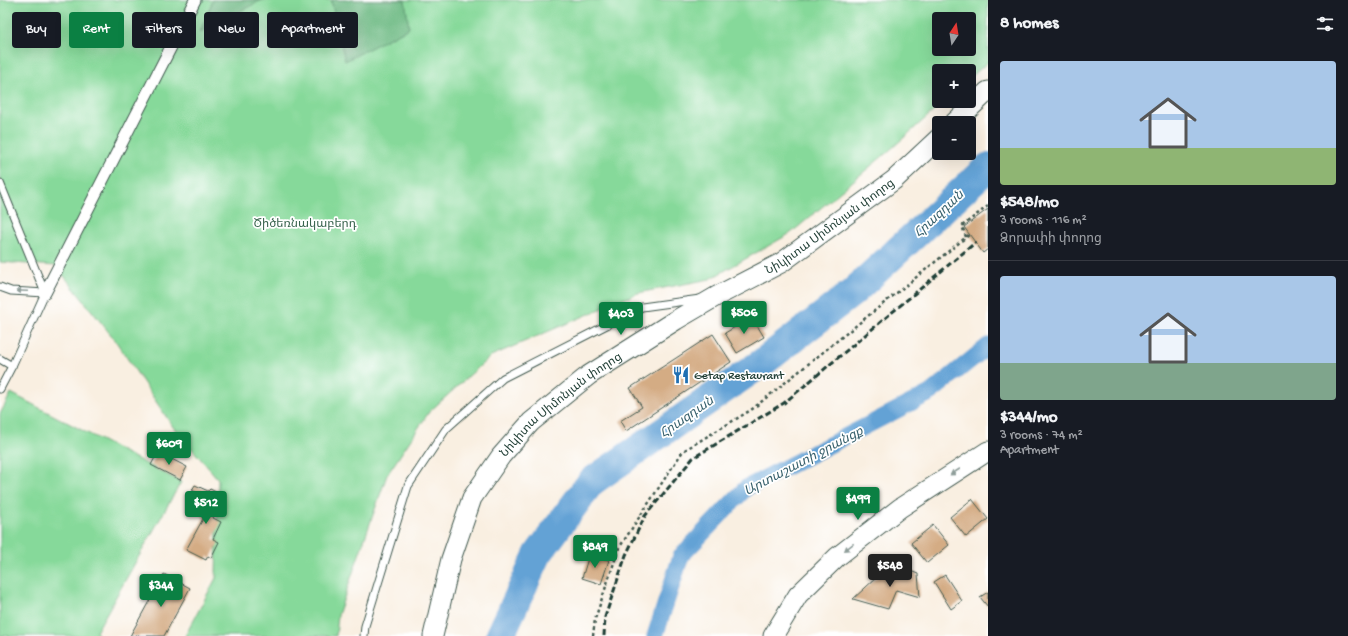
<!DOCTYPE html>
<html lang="en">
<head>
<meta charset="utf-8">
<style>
	:root { --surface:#171b24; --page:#242831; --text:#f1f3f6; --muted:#9ea1a6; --line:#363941; --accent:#0b8043 }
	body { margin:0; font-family:"Gochi Hand","Noto Sans Armenian",sans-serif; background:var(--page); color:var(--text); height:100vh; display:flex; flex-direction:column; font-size:15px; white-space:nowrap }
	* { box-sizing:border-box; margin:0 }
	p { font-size:13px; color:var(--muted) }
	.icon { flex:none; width:22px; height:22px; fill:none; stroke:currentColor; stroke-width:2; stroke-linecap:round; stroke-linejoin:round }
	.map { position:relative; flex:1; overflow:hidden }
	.panel { display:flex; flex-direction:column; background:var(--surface); width:360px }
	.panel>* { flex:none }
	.banner { position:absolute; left:12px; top:12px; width:380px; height:36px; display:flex; gap:8px }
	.needle { width:26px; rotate:12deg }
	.controls { position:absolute; left:932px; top:12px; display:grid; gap:8px }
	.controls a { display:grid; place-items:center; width:44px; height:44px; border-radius:4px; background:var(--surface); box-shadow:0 4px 16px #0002; font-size:20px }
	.price { position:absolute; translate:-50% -34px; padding:0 9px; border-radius:4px; background:var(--accent); color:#fff; font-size:13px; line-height:26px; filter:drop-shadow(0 1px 2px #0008) }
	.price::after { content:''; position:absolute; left:50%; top:24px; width:12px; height:9px; margin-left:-6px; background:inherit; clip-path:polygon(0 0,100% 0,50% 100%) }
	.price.current { background:#222; color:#fff }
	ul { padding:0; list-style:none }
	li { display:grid; align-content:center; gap:8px; height:212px; padding:0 12px }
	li+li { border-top:1px solid var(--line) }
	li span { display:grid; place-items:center; height:124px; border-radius:4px; color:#555 }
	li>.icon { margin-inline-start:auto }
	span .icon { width:72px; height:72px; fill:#fffc; stroke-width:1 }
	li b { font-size:17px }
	h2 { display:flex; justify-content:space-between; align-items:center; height:48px; padding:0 12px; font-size:17px }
	.chip { padding:0 14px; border-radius:4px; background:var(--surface); box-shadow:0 4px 16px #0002; font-size:14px; line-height:36px }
	.chip.current { background:var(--accent); color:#fff }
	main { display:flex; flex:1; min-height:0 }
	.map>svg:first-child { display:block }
</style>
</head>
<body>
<main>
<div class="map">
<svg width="988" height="636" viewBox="0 0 988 636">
	<rect width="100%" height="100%" fill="#fff"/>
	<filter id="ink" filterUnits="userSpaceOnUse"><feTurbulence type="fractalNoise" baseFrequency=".025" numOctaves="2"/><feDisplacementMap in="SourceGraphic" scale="8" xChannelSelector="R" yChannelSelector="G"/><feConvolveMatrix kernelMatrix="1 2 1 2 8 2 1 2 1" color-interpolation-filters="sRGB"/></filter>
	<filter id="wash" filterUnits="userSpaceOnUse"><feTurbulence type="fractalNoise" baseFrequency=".012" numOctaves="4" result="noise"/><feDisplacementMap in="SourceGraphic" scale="16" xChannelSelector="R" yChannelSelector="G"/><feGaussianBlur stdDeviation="0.9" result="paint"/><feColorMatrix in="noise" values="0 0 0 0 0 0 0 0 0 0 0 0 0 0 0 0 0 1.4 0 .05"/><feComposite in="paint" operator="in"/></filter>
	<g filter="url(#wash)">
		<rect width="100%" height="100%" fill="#f9efe1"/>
		<g fill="#86d99a" stroke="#528b67" fill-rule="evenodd">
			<path d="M0,0H988V62L969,79V71H939V101H945L890,150L791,233L710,279L638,293L491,356L429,412L387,475L338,615L336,636H185L216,578L218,479L173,427L115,340L56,266L0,262ZM939,19H969V49H939Z"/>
			<polygon points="11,393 181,482 96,632 100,636 0,636 0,414"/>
		</g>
		<g fill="#6cb982" stroke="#467b5b">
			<polygon points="213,0 262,0 200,32"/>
			<polygon points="331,0 405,0 409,28 345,61"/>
		</g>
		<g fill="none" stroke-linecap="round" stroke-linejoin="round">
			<polyline stroke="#63a2d5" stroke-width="17" points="655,636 681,556 746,488 930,393 988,346"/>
			<polyline stroke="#63a2d5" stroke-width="29" points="500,636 538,554 591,482 763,362 852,293 988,167"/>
		</g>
		<g id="blocks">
			<g fill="#d4ac84">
				<polygon points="988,209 988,249 983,253 964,227"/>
				<polygon points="752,317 764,337 737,353 725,333"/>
				<polygon points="713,334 731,362 626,431 620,421 642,407 630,388"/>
				<polygon points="158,452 187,467 180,480 151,465"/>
				<polygon points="195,485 208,491 210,489 224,496 213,518 221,522 213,539 219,542 211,558 208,556 206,560 186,550 204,517 199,514 207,498 192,490"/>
				<polygon points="972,499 988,519 966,537 950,517"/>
				<polygon points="933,525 949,545 927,563 911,543"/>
				<polygon points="589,555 609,560 601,584 582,578"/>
				<polygon points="900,567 918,574 920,597 896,590 888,609 853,599 877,577"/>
				<polygon points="164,574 190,588 164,636 130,636"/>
				<polygon points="945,575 962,601 951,609 934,582"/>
				<polygon points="988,592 988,607 980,597"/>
			</g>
		</g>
	</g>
	<g filter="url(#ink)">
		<use href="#blocks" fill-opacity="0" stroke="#40584e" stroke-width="1"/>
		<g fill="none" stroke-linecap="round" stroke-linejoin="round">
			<g stroke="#40584e" stroke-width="9">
				<g id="service">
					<polyline points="0,183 45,293 12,366 0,389"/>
					<polyline points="0,287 11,291 45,293"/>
					<polyline points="0,359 12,366"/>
					<polyline points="364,636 365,626 408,486 446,429 503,378 642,307 700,299"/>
				</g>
			</g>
			<g stroke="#40584e" stroke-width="13">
				<polyline id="pedestrian" points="45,293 195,0"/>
			</g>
			<g stroke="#40584e" stroke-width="21">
				<g id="tertiary">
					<polyline points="954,123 988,91"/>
					<path id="s1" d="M433,636L451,559L472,498L501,456L531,422L589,375L676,320L717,296L781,263L894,180L939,138"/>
					<polyline points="773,636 798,595 837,557 900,508 988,451"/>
				</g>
			</g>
			<g stroke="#40584e" stroke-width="2.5" stroke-dasharray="3 3" stroke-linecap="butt">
				<polyline points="966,237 962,226 988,206"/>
				<polyline points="593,636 595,619 619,548 683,451 751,410 970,234"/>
			</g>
			<use href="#service" stroke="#fff" stroke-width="7"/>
			<use href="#pedestrian" stroke="#fff" stroke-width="11"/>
			<use href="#tertiary" stroke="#fff" stroke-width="19"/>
			<polyline stroke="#1f3d34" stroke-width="3" stroke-dasharray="6 3" stroke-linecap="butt" points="604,636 605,617 626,555 645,516 693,458 784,403 976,242"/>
		</g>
		<defs><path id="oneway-solid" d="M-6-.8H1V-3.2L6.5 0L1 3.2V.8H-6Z"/></defs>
		<g fill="#8f9e9a">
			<use href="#oneway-solid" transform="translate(22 291) rotate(-177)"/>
			<use href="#oneway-solid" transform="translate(955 472) rotate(147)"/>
			<use href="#oneway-solid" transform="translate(849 547) rotate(142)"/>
		</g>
	</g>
	<defs>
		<g id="restaurant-bare" transform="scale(1.38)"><path d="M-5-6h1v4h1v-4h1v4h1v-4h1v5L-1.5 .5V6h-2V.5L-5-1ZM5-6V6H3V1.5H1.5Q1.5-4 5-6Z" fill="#1f6fb2" stroke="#fff" stroke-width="2.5" paint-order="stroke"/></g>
	</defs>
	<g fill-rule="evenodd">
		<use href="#restaurant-bare" x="681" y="375"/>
	</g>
	<g text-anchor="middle" stroke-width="3.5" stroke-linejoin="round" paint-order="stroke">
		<g font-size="12" fill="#39644e" stroke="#fff">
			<text x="305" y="227">Ծիծեռնակաբերդ</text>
		</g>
		<g font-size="12" fill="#1f3d34" stroke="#fff">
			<text dy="4" stroke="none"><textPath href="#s1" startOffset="598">Նիկիտա Սիմոնյան փողոց</textPath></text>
			<text dy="4" stroke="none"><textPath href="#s1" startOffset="274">Նիկիտա Սիմոնյան փողոց</textPath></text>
		</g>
		<g font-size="12" fill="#1f3d34" stroke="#fff" text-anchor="start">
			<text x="694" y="379">Getap Restaurant</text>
		</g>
		<g font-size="13" font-style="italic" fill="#37606c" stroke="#fff">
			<text transform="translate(938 213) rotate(-43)" y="5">Հրազդան</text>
			<text transform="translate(686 416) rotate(-35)" y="5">Հրազդան</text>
			<text transform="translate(803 460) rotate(-28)" y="5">Արտաշատի ջրանցք</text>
		</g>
	</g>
</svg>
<div class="controls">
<a><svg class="needle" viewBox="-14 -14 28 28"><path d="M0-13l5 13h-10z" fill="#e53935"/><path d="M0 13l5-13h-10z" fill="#9ea1a6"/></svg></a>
<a>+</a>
<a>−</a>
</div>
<b class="price" style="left:744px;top:335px">$506</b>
<b class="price" style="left:621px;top:336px">$403</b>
<b class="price" style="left:169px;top:466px">$609</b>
<b class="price" style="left:858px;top:521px">$499</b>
<b class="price" style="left:206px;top:525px">$512</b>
<b class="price" style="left:595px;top:569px">$849</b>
<b class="price current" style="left:890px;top:588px">$548</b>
<b class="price" style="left:161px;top:608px">$344</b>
<div class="banner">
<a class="chip">Buy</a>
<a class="chip current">Rent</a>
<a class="chip">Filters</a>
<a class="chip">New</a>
<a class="chip">Apartment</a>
</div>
</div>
<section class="panel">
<h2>8 homes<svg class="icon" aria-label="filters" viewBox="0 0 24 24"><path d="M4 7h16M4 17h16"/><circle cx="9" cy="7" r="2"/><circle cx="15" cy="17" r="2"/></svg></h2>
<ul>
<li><span style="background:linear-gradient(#a9c7e8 70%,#8fb573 0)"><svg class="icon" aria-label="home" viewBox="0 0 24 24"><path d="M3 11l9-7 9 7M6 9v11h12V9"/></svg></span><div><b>$548/mo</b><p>3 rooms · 116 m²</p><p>Ձորափի փողոց</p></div></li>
<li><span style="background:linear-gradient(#a9c7e8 70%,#7fa58c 0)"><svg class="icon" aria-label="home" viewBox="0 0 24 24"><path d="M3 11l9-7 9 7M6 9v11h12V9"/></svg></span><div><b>$344/mo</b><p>3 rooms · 74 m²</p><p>Apartment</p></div></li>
</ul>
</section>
</main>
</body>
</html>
